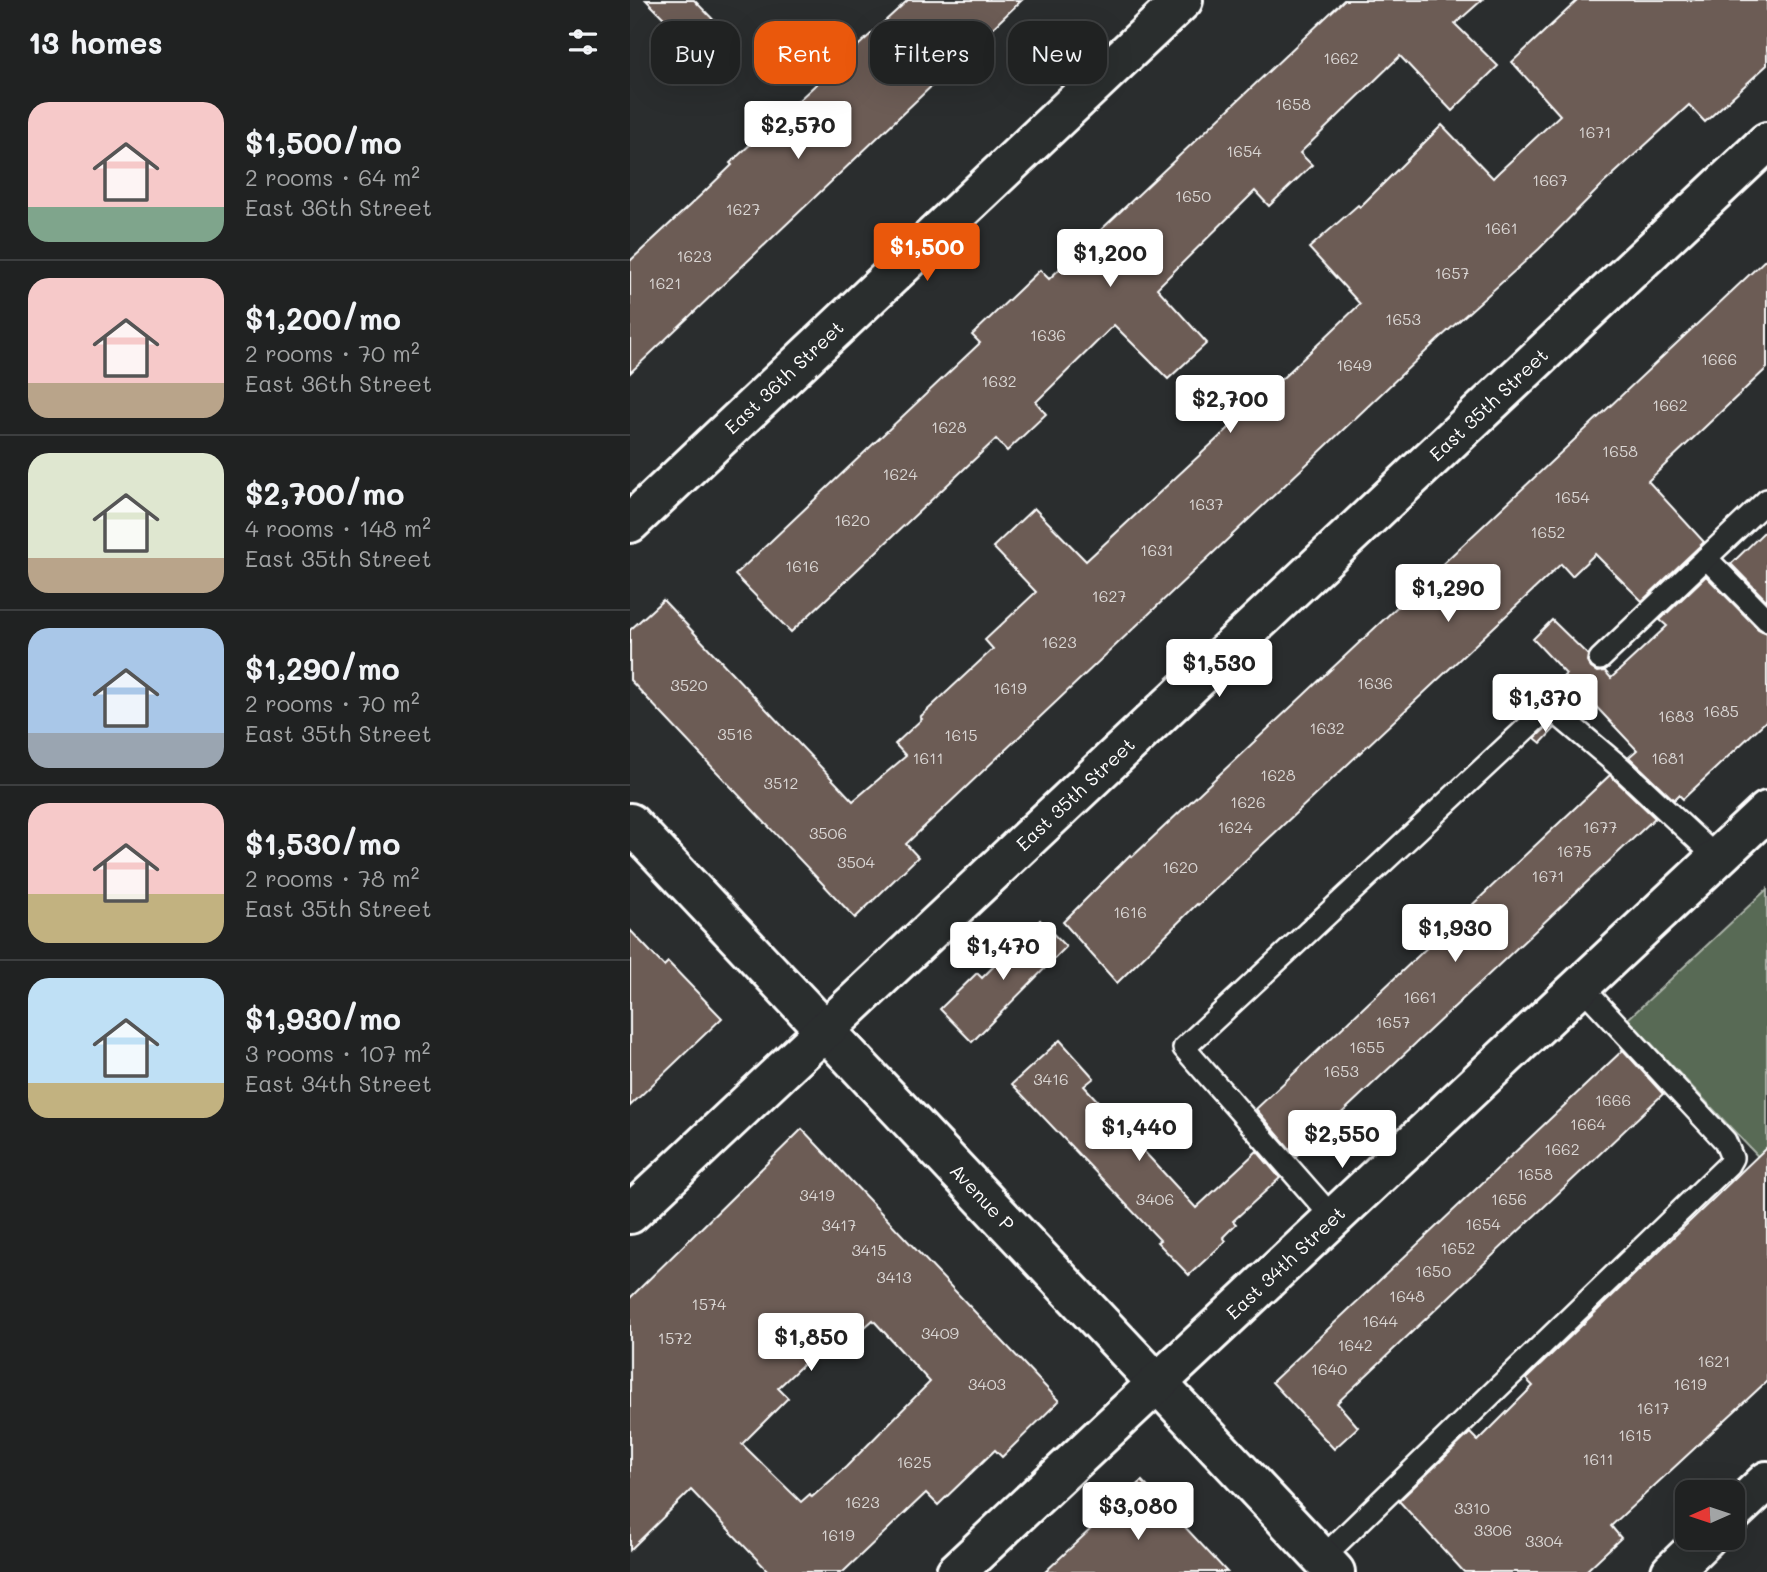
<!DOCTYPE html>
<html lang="en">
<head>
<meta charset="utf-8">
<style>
	:root { --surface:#202222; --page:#282a2a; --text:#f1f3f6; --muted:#a2a4a5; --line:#3d3f40; --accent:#ea580c }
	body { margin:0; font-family:Mali,sans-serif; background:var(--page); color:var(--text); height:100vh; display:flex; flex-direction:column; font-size:26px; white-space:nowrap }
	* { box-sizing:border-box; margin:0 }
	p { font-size:23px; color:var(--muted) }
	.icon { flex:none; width:38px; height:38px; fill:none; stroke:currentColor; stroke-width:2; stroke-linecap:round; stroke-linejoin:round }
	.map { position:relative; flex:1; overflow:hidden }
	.sheet { display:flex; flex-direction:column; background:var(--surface); width:630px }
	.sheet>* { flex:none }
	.top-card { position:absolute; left:21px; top:21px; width:665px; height:63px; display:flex; gap:14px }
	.needle { width:46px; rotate:267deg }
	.buttons { position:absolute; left:1045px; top:1480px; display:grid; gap:14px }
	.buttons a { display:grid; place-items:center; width:70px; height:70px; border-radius:14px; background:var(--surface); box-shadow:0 7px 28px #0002,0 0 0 2px var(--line); font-size:35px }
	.price { position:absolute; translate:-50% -60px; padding:0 16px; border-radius:7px; background:#fff; color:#222; font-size:23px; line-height:46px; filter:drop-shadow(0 2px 4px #0008) }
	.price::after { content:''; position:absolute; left:50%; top:42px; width:21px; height:16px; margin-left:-10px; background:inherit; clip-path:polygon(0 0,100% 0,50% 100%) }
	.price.selected { background:var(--accent); color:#fff }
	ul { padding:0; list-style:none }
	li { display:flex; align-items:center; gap:21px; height:175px; padding:0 28px }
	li+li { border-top:2px solid var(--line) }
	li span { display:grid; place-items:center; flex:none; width:196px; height:140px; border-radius:21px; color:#555 }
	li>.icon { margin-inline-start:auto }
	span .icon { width:84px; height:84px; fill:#fffc; stroke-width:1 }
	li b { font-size:30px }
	h2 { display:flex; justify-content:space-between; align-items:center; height:84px; padding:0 28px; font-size:30px }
	.tag { padding:0 24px; border-radius:21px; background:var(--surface); box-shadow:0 7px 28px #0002,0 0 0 2px var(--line); font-size:24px; line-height:63px }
	.tag.selected { background:var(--accent); color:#fff }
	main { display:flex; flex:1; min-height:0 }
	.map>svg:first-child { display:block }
</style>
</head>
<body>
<main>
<section class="sheet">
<h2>13 homes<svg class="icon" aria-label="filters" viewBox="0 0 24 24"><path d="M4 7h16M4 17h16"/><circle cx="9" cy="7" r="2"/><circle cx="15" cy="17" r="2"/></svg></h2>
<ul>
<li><span style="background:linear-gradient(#f6c9c9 75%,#7fa58c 0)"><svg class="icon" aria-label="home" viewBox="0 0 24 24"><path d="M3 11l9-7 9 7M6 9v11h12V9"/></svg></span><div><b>$1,500/mo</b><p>2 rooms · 64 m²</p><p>East 36th Street</p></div></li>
<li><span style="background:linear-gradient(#f6c9c9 75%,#b9a48a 0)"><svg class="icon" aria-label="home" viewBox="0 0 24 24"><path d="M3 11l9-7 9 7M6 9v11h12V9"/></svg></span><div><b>$1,200/mo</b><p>2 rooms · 70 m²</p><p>East 36th Street</p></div></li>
<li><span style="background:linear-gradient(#dfe7d0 75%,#b9a48a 0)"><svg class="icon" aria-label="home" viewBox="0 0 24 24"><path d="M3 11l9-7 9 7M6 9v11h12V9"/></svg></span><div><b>$2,700/mo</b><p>4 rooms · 148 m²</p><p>East 35th Street</p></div></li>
<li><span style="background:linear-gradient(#a9c7e8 75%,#9aa5b1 0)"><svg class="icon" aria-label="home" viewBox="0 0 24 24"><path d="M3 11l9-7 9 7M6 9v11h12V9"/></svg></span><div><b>$1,290/mo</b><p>2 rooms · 70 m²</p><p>East 35th Street</p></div></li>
<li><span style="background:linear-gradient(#f6c9c9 65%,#c2b280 0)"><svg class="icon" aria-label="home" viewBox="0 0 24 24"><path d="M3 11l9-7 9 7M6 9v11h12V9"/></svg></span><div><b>$1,530/mo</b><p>2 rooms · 78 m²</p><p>East 35th Street</p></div></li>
<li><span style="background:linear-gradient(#bfe0f5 75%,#c2b280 0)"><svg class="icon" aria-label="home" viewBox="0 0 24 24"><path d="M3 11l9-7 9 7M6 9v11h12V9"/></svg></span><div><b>$1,930/mo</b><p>3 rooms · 107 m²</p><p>East 34th Street</p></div></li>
</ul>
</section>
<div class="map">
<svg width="1137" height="1572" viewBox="0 0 1137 1572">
	<rect width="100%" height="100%" fill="#2a2d2e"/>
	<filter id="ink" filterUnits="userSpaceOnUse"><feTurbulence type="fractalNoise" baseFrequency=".0143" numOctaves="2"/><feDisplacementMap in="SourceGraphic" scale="14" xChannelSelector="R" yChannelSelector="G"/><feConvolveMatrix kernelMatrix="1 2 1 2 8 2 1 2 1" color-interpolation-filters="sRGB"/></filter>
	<g filter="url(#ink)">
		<polygon fill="#586a54" stroke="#acb4aa" stroke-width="2" points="1137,889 1137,1166 998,1019"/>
		<g fill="#6c5b55" stroke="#fff" stroke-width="2" fill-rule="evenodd">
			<polygon points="16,0 64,0 112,49 87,72"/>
			<polygon points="278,0 392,0 0,373 0,261 73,193 102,165 100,163"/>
			<polygon points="714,0 852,0 825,24 868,66 822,111 770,56 670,153 682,165 639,206 625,191 527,288 577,343 538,379 484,325 406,402 416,414 377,451 366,439 161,632 105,575 350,343 342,335 410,270 419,279"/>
			<polygon points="948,0 1137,0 1137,65 1075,122 1059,105 974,183 909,249 810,338 276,844 288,857 225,918 0,680 0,630 33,600 223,801 276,756 265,744 292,719 290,717 363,649 355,640 406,592 363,547 404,508 456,561 658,373 730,304 679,248 728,205 730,207 812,125 863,178 870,171 930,115 882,62"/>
			<polygon points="1137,258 1137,368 1018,481 1074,542 1012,601 965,554 942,576 931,564 568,905 567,904 487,983 433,922 500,855 502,857"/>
			<polygon points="1137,529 1137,601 1101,564"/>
			<polygon points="1076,576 1128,629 1137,633 1137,720 1053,799 1049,795 1044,800 999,757 1007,750 956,696 943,710 927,697 917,694 936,674 903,639 922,620 958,655 957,661 961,668 967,672 975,671 981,678 1037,626 1030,620"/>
			<polygon points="919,725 924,729 911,743 905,738"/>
			<polygon points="980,775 1025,818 666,1156 626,1109"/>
			<polygon points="410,920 436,947 342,1042 310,1009 347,973 352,978"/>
			<polygon points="0,930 34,966 38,962 92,1018 0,1106"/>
			<polygon points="430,1040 464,1078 454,1086 566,1208 627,1151 650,1178 603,1221 606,1224 593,1237 596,1241 559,1275 527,1242 530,1240 382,1084"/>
			<polygon points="993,1050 1033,1094 707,1403 728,1427 704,1449 642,1382"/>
			<path d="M172,1129L429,1401L372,1457L365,1450L308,1505L296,1493L213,1572H139L61,1490L0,1550V1298ZM223,1317L234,1328L243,1320L300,1382L216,1467L182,1497L180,1494L171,1502L112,1444L158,1398L148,1388Z"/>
			<polygon points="1137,1147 1137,1381 981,1526 991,1538 955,1572 834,1572 769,1501 840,1433 848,1441 903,1386 896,1379"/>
			<polygon points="512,1481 597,1572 415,1572"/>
		</g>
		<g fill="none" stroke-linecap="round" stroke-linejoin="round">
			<g stroke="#fff" stroke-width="26">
				<g id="lane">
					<polyline points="1076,558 1137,620"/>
					<polyline points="970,659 1137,500"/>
					<polyline points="704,1219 554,1048 919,707 990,767 1087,858"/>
					<polyline points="692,1558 1098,1165 1102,1158 1095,1141 951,986"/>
				</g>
			</g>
			<g stroke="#fff" stroke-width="44">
				<g id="street">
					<path id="s1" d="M0,523L553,0"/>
					<path id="s2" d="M0,823L705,1572"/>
					<path id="s3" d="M0,1214L1137,142"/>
					<polyline points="1102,1514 1137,1481"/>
					<path id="s4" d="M326,1572L1137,811"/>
					<polyline points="1041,1572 1076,1538"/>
				</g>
			</g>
			<use href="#lane" stroke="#2a2d2e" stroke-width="21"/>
			<use href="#street" stroke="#2a2d2e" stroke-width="38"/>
		</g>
	</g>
	<g text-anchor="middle" stroke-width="5" stroke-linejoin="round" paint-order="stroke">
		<g font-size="16" fill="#dad6d4">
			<text x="711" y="64">1662</text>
			<text x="663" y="110">1658</text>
			<text x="965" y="138">1671</text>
			<text x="614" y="157">1654</text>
			<text x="920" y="186">1667</text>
			<text x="563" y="202">1650</text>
			<text x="113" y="215">1627</text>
			<text x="871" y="234">1661</text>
			<text x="64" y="262">1623</text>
			<text x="822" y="279">1657</text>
			<text x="35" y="289">1621</text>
			<text x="773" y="325">1653</text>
			<text x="418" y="341">1636</text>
			<text x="1089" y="365">1666</text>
			<text x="724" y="371">1649</text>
			<text x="369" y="387">1632</text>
			<text x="1040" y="411">1662</text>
			<text x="319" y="433">1628</text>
			<text x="990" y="457">1658</text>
			<text x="270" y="480">1624</text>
			<text x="942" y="503">1654</text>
			<text x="576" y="510">1637</text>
			<text x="222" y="526">1620</text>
			<text x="918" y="538">1652</text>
			<text x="527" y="556">1631</text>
			<text x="172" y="572">1616</text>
			<text x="479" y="602">1627</text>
			<text x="429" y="648">1623</text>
			<text x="745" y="689">1636</text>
			<text x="59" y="691">3520</text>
			<text x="380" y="694">1619</text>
			<text x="1091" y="717">1685</text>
			<text x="1046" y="722">1683</text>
			<text x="697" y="734">1632</text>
			<text x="105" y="740">3516</text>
			<text x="331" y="741">1615</text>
			<text x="298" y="764">1611</text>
			<text x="1038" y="764">1681</text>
			<text x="648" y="781">1628</text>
			<text x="151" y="789">3512</text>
			<text x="618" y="808">1626</text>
			<text x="605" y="833">1624</text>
			<text x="970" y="833">1677</text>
			<text x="198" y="839">3506</text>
			<text x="944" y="857">1675</text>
			<text x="226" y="868">3504</text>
			<text x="550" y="873">1620</text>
			<text x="918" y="882">1671</text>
			<text x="500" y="918">1616</text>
			<text x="790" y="1003">1661</text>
			<text x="763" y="1028">1657</text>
			<text x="737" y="1053">1655</text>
			<text x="711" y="1077">1653</text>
			<text x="421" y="1085">3416</text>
			<text x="983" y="1106">1666</text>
			<text x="958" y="1130">1664</text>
			<text x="932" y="1155">1662</text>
			<text x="905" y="1180">1658</text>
			<text x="187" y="1201">3419</text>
			<text x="525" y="1205">3406</text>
			<text x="879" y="1205">1656</text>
			<text x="853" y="1230">1654</text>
			<text x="209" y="1231">3417</text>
			<text x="828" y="1254">1652</text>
			<text x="239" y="1256">3415</text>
			<text x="803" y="1277">1650</text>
			<text x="264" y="1283">3413</text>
			<text x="777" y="1302">1648</text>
			<text x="79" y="1310">1574</text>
			<text x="750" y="1327">1644</text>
			<text x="310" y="1339">3409</text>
			<text x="45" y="1344">1572</text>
			<text x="725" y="1351">1642</text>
			<text x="1084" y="1367">1621</text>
			<text x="699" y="1375">1640</text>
			<text x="357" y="1390">3403</text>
			<text x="1060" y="1390">1619</text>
			<text x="1023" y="1414">1617</text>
			<text x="1005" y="1441">1615</text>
			<text x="968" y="1465">1611</text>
			<text x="284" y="1468">1625</text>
			<text x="232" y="1508">1623</text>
			<text x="842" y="1514">3310</text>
			<text x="863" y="1536">3306</text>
			<text x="208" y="1541">1619</text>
			<text x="914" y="1547">3304</text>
		</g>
		<g font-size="19" fill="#fff" stroke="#2a2d2e">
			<text dy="7" stroke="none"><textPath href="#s1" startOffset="212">East 36th Street</textPath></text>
			<text dy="7" stroke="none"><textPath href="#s3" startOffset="1180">East 35th Street</textPath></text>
			<text dy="7" stroke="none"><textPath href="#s3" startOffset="612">East 35th Street</textPath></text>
			<text dy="7" stroke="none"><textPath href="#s2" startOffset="514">Avenue P</textPath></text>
			<text dy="7" stroke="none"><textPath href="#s4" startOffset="452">East 34th Street</textPath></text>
		</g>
	</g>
</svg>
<div class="buttons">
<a><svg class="needle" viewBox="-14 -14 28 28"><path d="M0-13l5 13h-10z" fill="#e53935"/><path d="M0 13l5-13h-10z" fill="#a2a4a5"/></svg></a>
</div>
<b class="price" style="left:168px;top:161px">$2,570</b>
<b class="price selected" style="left:297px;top:283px">$1,500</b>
<b class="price" style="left:480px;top:289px">$1,200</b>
<b class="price" style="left:600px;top:435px">$2,700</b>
<b class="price" style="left:818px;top:624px">$1,290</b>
<b class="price" style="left:589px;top:699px">$1,530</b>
<b class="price" style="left:915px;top:734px">$1,370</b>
<b class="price" style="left:825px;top:964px">$1,930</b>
<b class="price" style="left:373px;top:982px">$1,470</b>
<b class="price" style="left:509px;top:1163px">$1,440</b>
<b class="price" style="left:712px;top:1170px">$2,550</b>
<b class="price" style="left:181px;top:1373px">$1,850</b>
<b class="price" style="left:508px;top:1542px">$3,080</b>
<div class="top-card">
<a class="tag">Buy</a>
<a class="tag selected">Rent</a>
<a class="tag">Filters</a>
<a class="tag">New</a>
</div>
</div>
</main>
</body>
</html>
